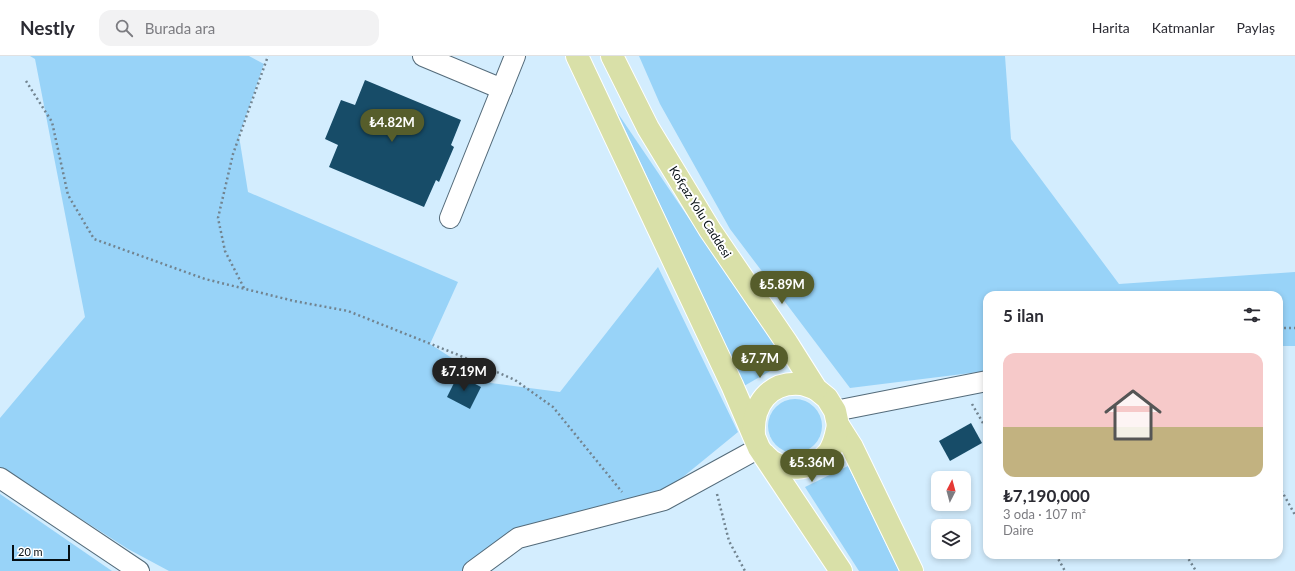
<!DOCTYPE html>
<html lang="tr">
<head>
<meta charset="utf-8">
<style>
	:root { --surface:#fff; --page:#f2f2f3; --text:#2b2b33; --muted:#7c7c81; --line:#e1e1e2; --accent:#565d2b }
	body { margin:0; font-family:Lato,sans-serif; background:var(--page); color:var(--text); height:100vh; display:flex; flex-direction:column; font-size:15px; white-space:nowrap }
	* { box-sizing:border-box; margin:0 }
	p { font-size:13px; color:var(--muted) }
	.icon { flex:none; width:22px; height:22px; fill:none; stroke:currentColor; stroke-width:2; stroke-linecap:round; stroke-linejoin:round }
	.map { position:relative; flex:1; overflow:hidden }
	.panel { position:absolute; left:983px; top:235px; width:300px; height:268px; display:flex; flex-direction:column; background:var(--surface); border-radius:12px; box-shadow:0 2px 6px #0003 }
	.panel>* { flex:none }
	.needle { width:26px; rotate:6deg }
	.controls { position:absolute; left:931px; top:415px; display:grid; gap:8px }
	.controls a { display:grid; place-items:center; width:40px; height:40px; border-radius:8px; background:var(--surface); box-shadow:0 2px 6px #0003; font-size:20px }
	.scale { position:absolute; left:12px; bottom:10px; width:58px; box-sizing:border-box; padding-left:4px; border:2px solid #050e13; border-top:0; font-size:11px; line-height:14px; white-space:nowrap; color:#050e13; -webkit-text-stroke:3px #fff; paint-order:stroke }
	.price { position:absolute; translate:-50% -34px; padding:0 9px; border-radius:14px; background:var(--accent); color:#fff; font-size:13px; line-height:26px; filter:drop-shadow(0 1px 2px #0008) }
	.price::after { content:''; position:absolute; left:50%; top:24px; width:12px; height:9px; margin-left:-6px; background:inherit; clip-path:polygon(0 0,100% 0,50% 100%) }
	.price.active { background:#222; color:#fff }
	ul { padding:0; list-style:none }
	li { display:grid; align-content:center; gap:8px; height:212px; padding:0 20px }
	li span { display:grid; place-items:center; height:124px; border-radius:12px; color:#555 }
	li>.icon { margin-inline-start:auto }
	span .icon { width:72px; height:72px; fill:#fffc; stroke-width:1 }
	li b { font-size:17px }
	h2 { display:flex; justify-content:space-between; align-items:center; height:48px; padding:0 20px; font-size:17px }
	header { display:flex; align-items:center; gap:24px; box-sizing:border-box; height:56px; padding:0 20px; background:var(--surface); border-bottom:1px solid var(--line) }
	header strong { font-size:19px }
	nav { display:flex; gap:22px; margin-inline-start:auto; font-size:14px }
	.search { width:280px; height:36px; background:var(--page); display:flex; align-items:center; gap:10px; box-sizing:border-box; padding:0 14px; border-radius:12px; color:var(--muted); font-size:15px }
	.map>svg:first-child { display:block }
</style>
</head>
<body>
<header>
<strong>Nestly</strong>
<div class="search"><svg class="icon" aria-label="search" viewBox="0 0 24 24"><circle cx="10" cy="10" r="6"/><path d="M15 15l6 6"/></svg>Burada ara</div>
<nav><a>Harita</a><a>Katmanlar</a><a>Paylaş</a></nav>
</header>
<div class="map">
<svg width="1295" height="515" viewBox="0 0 1295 515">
	<rect width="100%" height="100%" fill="#d3edfe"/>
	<g fill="#98d3f8">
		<polygon points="30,0 249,0 264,8 239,80 248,136 458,226 430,288 491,327 560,336 658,211 738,376 667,434 617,445 512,474 463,515 169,515 128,493 0,411 0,362 85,261 35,3"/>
		<polygon points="639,0 1005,0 1011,83 1119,228 1295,216 1295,290 1279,290 1279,239 987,239 987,315 850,332 730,173 660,48"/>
		<polygon points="617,56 786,306 744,330"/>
		<circle cx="795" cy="370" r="27"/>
		<polygon points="848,410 899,515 859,515 805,431"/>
		<polygon points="0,438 112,515 0,515"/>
	</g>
	<g fill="#174c68">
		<polygon points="365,24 461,64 451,89 454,91 439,126 436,124 424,151 329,111 338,89 325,83 341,44 355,49"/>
		<polygon points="458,319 481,331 470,353 447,341"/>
		<polygon points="971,367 982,387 950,405 939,385"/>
	</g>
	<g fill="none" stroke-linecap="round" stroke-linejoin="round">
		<g stroke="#546b7a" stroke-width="22">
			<g id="minor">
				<polyline points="423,0 502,33"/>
				<polyline points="450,162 515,0"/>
				<polyline points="835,355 987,325"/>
				<polyline points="0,422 139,515"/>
				<polyline points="473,515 518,482 664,444 759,392"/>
			</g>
		</g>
		<g stroke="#fff" stroke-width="24">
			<g id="major">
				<polyline points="577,0 732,329 759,392 841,515"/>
				<polyline points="612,0 648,72 710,174 787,287 816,333 827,342 835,355 838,369 852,391 912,515"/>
				<path d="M754,379C752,349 769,325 801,328C806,329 811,331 816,333"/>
				<path d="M765,399C781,418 814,415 829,396C835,387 836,379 838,369"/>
			</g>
		</g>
		<g stroke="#728490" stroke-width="2.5" stroke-dasharray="2 3" stroke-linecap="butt">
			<polyline points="26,25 52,66 68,139 94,183 205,223 294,245 348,255 456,298 515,324 553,351 622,436"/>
			<polyline points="244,232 225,195 218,162 233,98 268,0"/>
			<polyline points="1279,272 1295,272"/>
			<polyline points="972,348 987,374"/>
			<polyline points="1279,430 1295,459"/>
			<polyline points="717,438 729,485 745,515"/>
			<polyline points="1056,499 1065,515"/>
			<polyline points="1186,499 1196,515"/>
		</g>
		<use href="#minor" stroke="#fff" stroke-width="20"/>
		<use href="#major" stroke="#d9e0a8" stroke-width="22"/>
	</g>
	<g text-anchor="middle" stroke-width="4" stroke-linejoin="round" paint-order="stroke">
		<g font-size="12" fill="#050e13" stroke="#fff">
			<text transform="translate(700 156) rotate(58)" y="4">Kofçaz Yolu Caddesi</text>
		</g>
	</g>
</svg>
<div class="controls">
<a><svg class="needle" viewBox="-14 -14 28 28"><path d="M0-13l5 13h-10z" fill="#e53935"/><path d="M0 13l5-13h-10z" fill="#7c7c81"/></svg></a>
<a><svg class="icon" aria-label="layers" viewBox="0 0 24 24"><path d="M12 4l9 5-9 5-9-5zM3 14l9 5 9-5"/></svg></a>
</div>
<div class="scale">20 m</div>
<b class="price" style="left:392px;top:87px">₺4.82M</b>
<b class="price" style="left:782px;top:249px">₺5.89M</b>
<b class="price" style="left:760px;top:323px">₺7.7M</b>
<b class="price active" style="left:464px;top:336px">₺7.19M</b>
<b class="price" style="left:812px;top:427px">₺5.36M</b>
<section class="panel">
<h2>5 ilan<svg class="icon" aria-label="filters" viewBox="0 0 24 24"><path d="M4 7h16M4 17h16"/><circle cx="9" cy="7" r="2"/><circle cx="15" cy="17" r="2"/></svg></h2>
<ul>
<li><span style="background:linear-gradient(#f6c9c9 60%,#c2b280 0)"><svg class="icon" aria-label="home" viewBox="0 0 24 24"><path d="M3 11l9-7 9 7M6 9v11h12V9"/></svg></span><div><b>₺7,190,000</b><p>3 oda · 107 m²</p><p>Daire</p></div></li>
</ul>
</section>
</div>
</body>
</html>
